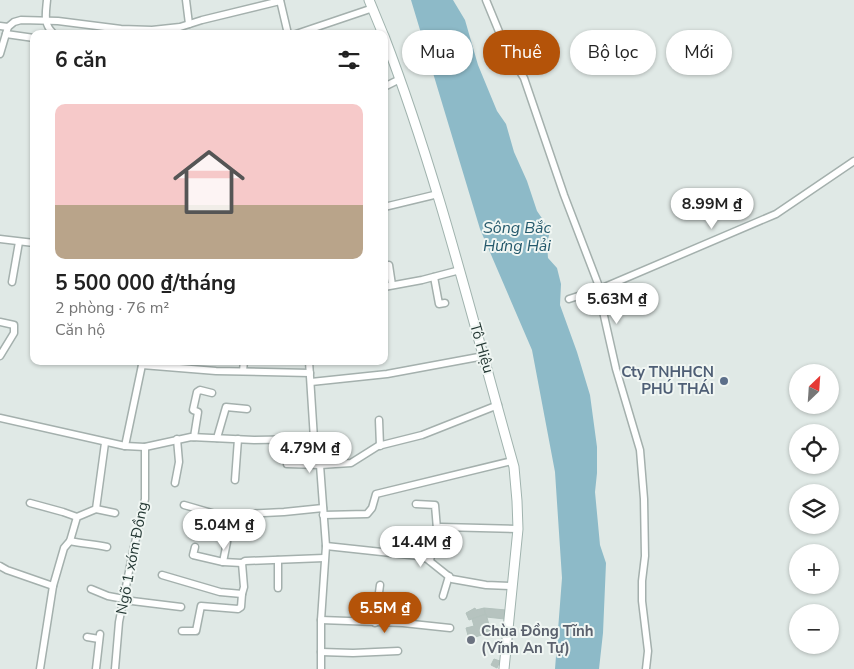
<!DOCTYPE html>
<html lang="vi">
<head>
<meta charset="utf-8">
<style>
	:root { --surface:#fff; --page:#f6f6f6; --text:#222; --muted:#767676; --line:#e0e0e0; --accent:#b45309 }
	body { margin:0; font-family:"Nunito Sans",sans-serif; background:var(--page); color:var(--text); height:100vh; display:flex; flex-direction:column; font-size:19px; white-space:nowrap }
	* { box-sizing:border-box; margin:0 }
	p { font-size:16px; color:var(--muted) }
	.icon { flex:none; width:28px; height:28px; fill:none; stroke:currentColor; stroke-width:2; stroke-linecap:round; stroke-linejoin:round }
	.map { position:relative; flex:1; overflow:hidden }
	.panel { position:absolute; left:30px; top:30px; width:358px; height:335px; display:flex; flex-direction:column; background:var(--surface); border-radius:10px; box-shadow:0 1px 4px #0004 }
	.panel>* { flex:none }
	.banner { position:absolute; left:402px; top:30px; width:376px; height:45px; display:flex; gap:10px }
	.needle { width:32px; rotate:25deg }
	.buttons { position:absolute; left:789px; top:364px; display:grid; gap:10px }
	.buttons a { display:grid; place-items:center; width:50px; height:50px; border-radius:50%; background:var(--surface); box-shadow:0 1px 4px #0004; font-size:25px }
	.price { position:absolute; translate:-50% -42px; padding:0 11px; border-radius:18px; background:#fff; color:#222; font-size:16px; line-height:32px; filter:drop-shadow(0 1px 2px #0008) }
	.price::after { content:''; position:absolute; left:50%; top:30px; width:15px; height:11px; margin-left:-8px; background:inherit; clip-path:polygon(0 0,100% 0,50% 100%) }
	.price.on { background:var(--accent); color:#fff }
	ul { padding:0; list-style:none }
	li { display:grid; align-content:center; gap:10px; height:265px; padding:0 25px }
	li+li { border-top:1px solid var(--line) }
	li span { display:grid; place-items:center; height:155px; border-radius:10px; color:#555 }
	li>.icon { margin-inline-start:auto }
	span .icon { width:90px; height:90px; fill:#fffc; stroke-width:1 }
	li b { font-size:21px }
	h2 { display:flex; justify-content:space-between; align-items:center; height:60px; padding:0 25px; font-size:21px }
	.chip { padding:0 18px; border-radius:22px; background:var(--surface); box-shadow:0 1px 4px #0004; font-size:18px; line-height:45px }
	.chip.on { background:var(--accent); color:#fff }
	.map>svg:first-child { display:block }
</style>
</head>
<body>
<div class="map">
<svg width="854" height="669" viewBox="0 0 854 669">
	<rect width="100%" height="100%" fill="#e0e9e6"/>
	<polygon fill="#8dbac8" points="411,0 453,0 465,20 478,65 497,111 506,124 514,152 527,181 537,211 550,230 547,245 548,258 557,268 561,284 560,305 577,352 590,395 597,447 597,473 595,492 600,545 606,563 603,633 599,669 555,669 562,578 555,472 532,350 480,229"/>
	<g fill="#b6c3bf" stroke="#b3c2bd">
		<polygon points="475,608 476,610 484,608 486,614 469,620 466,613"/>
		<polygon points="484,608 506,610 505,619 486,617"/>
		<polygon points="486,614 491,632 469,639 466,628 474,626 472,619"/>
		<polygon points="494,659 500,661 497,668 491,665"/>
	</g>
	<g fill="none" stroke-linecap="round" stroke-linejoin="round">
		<g stroke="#a4b0ad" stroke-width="9">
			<g id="minor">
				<path d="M47,0C46,12 43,24 53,33"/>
				<polyline points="186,0 189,24"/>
				<polyline points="280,0 288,34"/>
				<polyline points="486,0 507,51 524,78 564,195 600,289 602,307 616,369 640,450 644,499 645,556 642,581 642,601 648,651 646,669"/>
				<polyline points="0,26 8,27"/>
				<polyline points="6,34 34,38"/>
				<polyline points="296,34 373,8"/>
				<polyline points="0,54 8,27 14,22 21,20 58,21 121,29 152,30 180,27 202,20 280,1"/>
				<polyline points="384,87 400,79"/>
				<polyline points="384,207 438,194"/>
				<polyline points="0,239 34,243"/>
				<polyline points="389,265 392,285"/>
				<polyline points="434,277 439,304 445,303"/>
				<polyline points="12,282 19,242"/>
				<polyline points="384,287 422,280 460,270"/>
				<polyline points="569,299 600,289 776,214 854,161"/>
				<polyline points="0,322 14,325 14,333 0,356"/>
				<polyline points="143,361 142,365 216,371 310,373"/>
				<polyline points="309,361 314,439 320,465 326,546 321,620 321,669"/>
				<polyline points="243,371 244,361"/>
				<polyline points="311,382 387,374 484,356"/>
				<polyline points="0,418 125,446 145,447 191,437 254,440 314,439"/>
				<polyline points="379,420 380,446"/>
				<polyline points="194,437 198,412 193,410 197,392 200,390 212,393"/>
				<polyline points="217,438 226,407 247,409"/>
				<polyline points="286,441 287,464 320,465 351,463 378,446 422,435 498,405"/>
				<polyline points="125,446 142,365"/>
				<polyline points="235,480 238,439"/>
				<polyline points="175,483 179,462 177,439"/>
				<polyline points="30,503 63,512 77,517"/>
				<polyline points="416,504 435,505 437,529"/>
				<polyline points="184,505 229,518 244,514 284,512 323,508"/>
				<polyline points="96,509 115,513"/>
				<polyline points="323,515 367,514 372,508 376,494 512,461"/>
				<path d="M70,541C83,544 94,544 107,547"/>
				<polyline points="326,546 419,556 427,559 452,579 486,585 512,586"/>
				<polyline points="195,547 193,555 223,562 242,563"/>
				<polyline points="278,560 278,588"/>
				<polyline points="430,561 435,533 437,529 441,527 518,529"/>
				<polyline points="223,562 227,542 229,518"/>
				<polyline points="0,566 7,570 53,586 64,548 70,541 77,517 96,509 105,443"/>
				<polyline points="162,575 220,592 242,594 244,587 242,563 245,561 324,558"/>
				<polyline points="91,589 108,596 124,599"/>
				<polyline points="443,596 449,576"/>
				<polyline points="124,600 181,607"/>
				<polyline points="321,620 403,623 450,628"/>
				<polyline points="375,623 380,585"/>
				<polyline points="182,631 196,631 201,606 238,609 241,607 242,594"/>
				<polyline points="87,637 99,639"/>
				<polyline points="321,652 353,653 398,651"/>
				<polyline points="40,669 53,586"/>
				<polyline points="96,669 100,634"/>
				<polyline points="115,669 119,622 132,556 145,499 145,447"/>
			</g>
		</g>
		<g stroke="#a0b3ae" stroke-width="11">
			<g id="secondary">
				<polyline points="369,0 383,34"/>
				<path d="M384,36C438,177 473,322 514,467L517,501L518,529L504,669"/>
			</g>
		</g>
		<use href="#minor" stroke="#fff" stroke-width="6"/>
		<use href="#secondary" stroke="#fff" stroke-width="9"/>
	</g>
	<circle fill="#5c6f8a" stroke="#f0f6f3" stroke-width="2" cx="724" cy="381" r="5"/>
	<circle fill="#6b7280" stroke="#f0f6f3" stroke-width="2" cx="471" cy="640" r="5"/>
	<g text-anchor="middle" stroke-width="4" stroke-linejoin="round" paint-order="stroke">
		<g font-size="15" fill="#233733" stroke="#f0f6f3">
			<text transform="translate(482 348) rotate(74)" y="5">Tô Hiệu</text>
			<text transform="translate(132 558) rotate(-79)" y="5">Ngõ 1 xóm Đồng</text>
		</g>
		<g font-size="15" font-weight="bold" fill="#4e5e75" stroke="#f0f6f3" text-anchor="end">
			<text x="714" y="377">Cty TNHHCN<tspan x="714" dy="17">PHÚ THÁI</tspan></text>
		</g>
		<g font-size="15" font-weight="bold" fill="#5b616d" stroke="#f0f6f3" text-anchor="start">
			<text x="481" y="636">Chùa Đồng Tĩnh<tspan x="481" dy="17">(Vĩnh An Tự)</tspan></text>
		</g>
		<g font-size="16" font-style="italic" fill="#24596c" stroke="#f0f6f3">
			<text x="517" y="233">Sông Bắc<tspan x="517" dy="18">Hưng Hải</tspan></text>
		</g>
	</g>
</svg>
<div class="buttons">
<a><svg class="needle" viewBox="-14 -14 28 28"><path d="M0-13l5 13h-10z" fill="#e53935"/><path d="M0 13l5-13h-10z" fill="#767676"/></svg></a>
<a><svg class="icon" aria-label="locate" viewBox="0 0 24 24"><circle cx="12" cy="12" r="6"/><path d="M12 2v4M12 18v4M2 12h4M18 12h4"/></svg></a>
<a><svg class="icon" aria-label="layers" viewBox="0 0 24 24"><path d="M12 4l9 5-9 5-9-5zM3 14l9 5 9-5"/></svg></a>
<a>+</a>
<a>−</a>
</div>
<b class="price" style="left:712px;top:230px">8.99M ₫</b>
<b class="price" style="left:617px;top:325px">5.63M ₫</b>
<b class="price" style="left:310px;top:474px">4.79M ₫</b>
<b class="price" style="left:224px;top:551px">5.04M ₫</b>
<b class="price" style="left:421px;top:568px">14.4M ₫</b>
<b class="price on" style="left:385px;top:634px">5.5M ₫</b>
<div class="banner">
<a class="chip">Mua</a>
<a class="chip on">Thuê</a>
<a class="chip">Bộ lọc</a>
<a class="chip">Mới</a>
</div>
<section class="panel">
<h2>6 căn<svg class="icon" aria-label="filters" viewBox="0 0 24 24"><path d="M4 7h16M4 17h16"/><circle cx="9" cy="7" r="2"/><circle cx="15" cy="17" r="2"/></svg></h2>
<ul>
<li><span style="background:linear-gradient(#f6c9c9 65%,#b9a48a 0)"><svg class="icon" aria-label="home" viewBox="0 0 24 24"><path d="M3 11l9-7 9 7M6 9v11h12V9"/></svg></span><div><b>5 500 000 ₫/tháng</b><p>2 phòng · 76 m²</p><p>Căn hộ</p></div></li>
</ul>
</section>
</div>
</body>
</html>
